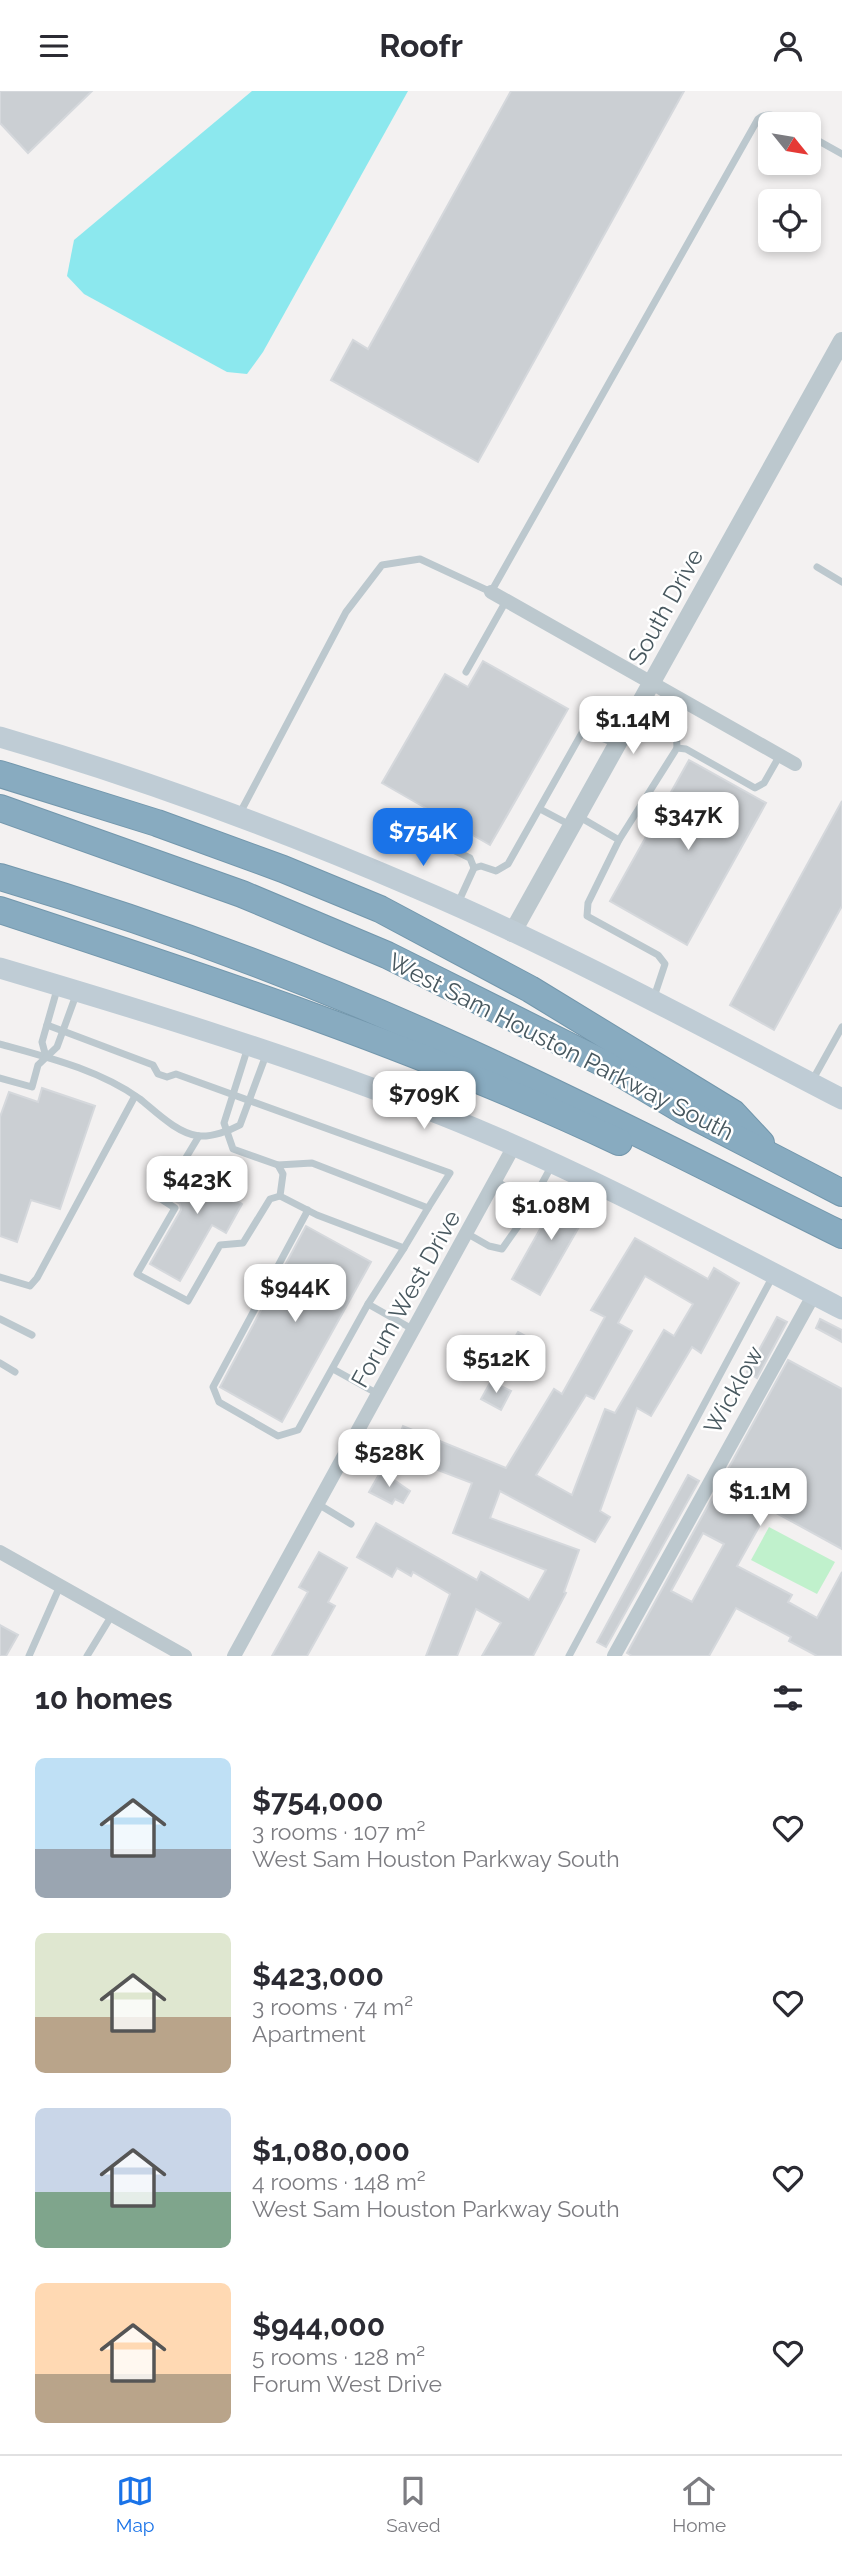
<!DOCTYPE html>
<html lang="en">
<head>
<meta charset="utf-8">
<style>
	:root { --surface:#fff; --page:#f2f2f3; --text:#2b2b33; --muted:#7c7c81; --line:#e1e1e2; --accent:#1a73e8 }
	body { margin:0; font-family:Raleway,sans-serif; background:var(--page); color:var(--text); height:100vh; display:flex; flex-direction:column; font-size:26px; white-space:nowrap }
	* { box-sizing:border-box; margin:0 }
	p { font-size:23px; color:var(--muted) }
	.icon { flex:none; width:38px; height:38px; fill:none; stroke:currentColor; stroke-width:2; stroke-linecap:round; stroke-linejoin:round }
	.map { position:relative; height:1565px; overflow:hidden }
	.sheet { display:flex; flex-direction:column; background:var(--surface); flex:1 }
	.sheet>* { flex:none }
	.needle { width:46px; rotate:120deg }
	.fabs { position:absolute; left:758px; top:21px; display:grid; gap:14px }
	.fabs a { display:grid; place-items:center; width:63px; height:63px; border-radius:10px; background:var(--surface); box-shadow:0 4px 10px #0003; font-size:35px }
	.price { position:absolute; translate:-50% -60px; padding:0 16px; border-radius:14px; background:#fff; color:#222; font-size:23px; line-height:46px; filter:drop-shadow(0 2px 4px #0008) }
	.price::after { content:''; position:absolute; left:50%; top:42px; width:21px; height:16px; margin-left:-10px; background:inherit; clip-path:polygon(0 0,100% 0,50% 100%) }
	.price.active { background:var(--accent); color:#fff }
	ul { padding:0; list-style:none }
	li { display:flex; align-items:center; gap:21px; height:175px; padding:0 35px }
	li span { display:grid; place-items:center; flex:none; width:196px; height:140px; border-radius:10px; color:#555 }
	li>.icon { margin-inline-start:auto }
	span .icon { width:84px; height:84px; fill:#fffc; stroke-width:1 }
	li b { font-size:30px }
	h2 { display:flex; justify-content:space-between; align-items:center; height:84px; padding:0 35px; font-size:30px }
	header { display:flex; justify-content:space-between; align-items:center; height:91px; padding:0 35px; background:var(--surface); font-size:32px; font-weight:700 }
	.tab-bar { display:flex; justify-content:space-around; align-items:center; height:98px; border-top:2px solid var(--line); background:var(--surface); font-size:19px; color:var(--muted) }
	.tab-bar a { display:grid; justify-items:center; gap:4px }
	.tab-bar .active { color:var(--accent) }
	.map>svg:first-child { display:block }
</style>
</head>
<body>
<header><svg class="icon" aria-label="menu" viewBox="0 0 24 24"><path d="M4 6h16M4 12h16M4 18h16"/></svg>Roofr<svg class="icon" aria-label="person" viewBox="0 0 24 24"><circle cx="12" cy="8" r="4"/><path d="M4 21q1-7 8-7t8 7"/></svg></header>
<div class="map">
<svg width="842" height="1565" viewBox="0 0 842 1565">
	<rect width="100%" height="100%" fill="#f3f1f1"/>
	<polygon fill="#c0f1cc" points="769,1436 835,1471 817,1503 751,1469"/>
	<polygon fill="#8ce8ee" points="252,0 408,0 263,261 247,283 227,281 84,203 67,185 74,149"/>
	<g fill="#cbcfd3" stroke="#d5d8dc" stroke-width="2" fill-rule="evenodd">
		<polygon points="0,0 92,0 28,62 0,32"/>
		<polygon points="511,0 684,0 478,371 331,289 353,249 368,258"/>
		<polygon points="483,570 568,618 490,754 382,692 445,583 468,596"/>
		<polygon points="689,669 766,712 687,854 610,810"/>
		<polygon points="842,710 842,815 774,939 730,914"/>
		<polygon points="42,997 95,1015 60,1118 31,1109 17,1151 0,1145 0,1026 9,1001 38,1011"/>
		<polygon points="204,1068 239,1087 229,1105 242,1113 226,1142 212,1134 180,1190 150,1173 181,1119 180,1113 169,1106 185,1080 194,1086"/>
		<polygon points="562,1099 591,1115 540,1204 512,1188"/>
		<polygon points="306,1135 371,1171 282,1331 220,1296"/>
		<path d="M635,1147L708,1188L714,1177L739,1192L701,1262L692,1256L651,1325L637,1317L600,1420L610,1426L595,1451L500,1400L490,1427L579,1459L564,1501L566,1502L533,1565H482L501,1532L476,1518L457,1565H426L450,1503L413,1481L411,1485L397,1477L392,1486L357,1466L376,1432L477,1489L481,1481L529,1509L546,1479L453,1442L472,1392L393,1362L403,1335L506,1377L554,1298L562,1303L605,1226L591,1219ZM645,1185L693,1213L674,1245L664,1239L615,1322L605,1318L572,1404L536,1384L586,1304L594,1308L632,1240L618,1232Z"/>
		<polygon points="777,1226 787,1231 757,1287 747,1281"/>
		<polygon points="820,1228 842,1239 842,1251 816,1237"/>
		<polygon points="518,1241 538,1252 527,1271 507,1260"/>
		<path d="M788,1269L842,1298V1458L769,1418L737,1475L792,1504L788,1511L817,1527L842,1481V1565H817L789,1550L791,1546L736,1517L709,1565H632L627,1562ZM703,1442L724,1453L692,1511L671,1500Z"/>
		<polygon points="491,1290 511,1300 501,1319 481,1308"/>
		<polygon points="381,1380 410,1400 403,1412 395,1408 392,1413 369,1401"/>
		<polygon points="688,1384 699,1390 606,1556 597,1551"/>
		<polygon points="319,1461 347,1477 328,1511 335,1515 307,1565 272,1565 308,1501 299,1496"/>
		<polygon points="0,1534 18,1544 6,1565 0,1565"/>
	</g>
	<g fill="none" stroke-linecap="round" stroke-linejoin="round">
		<g stroke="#7397ac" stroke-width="28">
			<g id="motorway">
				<polyline points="0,683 157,732 283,778 380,818 530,898 733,1022 761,1052"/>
				<polyline points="0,717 242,803 387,864 603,972 682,1019 842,1102"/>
				<path d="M0,786C159,833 315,891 466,960C593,1018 717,1082 842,1144"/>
				<path d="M0,819C208,887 422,958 619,1051"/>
			</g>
		</g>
		<g stroke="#bcc8ce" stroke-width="7">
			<polyline points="808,44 842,63"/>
			<polyline points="817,476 842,491"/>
			<polyline points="466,581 506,510"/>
			<polyline points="677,657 676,635 686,612"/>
			<polyline points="540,718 572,735"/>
			<path d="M240,722L346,521L382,474L420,468L491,501L758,28C770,19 778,27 790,33"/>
			<polyline points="578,725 619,749 588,812 587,825 658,864 665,873 654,906"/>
			<polyline points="389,728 470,767 474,777"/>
			<polyline points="619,749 677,657 686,658 755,697 764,692 780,664"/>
			<polyline points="458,812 474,777 481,775 496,780 508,773 583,640 617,653"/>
			<polyline points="47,934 153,974 158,983 167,986 176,983 450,1082 428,1117 312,1072 278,1074"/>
			<path d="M0,953C47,966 100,979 140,1008C156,1021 178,1043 199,1045C212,1046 229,1040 240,1034L266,964"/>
			<polyline points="248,956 224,1032 233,1058 278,1074 283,1083 280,1105 317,1124 404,1157 368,1213 298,1339 278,1345 219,1311 213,1296 308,1119"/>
			<polyline points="46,966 42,951 58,895"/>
			<polyline points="0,987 32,996 38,974 57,956 76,904"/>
			<polyline points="812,990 842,936"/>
			<polyline points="199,1045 161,1108 175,1117 137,1183 188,1210 220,1154 243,1152 270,1108 280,1105"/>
			<polyline points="496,1090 532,1112"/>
			<polyline points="468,1143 489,1155 502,1158 521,1131 552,1074"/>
			<polyline points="404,1157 428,1117"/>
			<polyline points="0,1186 30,1195 37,1187 135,1005"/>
			<polyline points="368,1213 414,1239"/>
			<polyline points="0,1228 32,1244"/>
			<polyline points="0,1272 15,1281"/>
			<polyline points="333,1278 378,1303"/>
			<polyline points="318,1413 351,1433"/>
			<polyline points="29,1565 60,1495"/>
			<polyline points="87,1565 112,1524"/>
			<polyline points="569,1565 774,1183"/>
		</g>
		<g stroke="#bcc8ce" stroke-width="14">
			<polyline points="491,501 795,673"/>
			<polyline points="0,1461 185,1565"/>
			<polyline points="234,1565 514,1055"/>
			<polyline points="614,1565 814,1203"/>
		</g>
		<polyline stroke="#bcc8ce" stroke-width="18" points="512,842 842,250"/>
		<g stroke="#bfccd5" stroke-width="21">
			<path d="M0,646C141,687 279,738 414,796C560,858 701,935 842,1008"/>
			<path d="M0,877C149,921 298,967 442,1024C580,1079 711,1150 842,1218"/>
		</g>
		<use href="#motorway" stroke="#88abc0" stroke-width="26"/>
	</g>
	<g text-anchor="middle" stroke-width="5" stroke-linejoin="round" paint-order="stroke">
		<g font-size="24" fill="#48585f" stroke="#fff">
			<text transform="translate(666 516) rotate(-61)" y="8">South Drive</text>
			<text transform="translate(561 956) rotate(27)" y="8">West Sam Houston Parkway South</text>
			<text transform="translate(406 1208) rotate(-61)" y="8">Forum West Drive</text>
			<text transform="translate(734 1299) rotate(-61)" y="8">Wicklow</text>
		</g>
	</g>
</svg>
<div class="fabs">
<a><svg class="needle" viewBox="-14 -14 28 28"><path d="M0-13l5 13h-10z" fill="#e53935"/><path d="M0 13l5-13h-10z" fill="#7c7c81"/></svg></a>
<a><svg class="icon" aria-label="locate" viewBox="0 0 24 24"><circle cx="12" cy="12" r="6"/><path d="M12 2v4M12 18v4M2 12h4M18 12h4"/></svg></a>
</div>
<b class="price" style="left:633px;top:665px">$1.14M</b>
<b class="price" style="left:688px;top:761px">$347K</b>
<b class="price active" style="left:423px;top:777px">$754K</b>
<b class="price" style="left:424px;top:1040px">$709K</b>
<b class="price" style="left:197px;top:1125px">$423K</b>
<b class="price" style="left:551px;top:1151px">$1.08M</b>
<b class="price" style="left:295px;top:1233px">$944K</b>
<b class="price" style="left:496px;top:1304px">$512K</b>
<b class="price" style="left:389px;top:1398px">$528K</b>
<b class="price" style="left:760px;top:1437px">$1.1M</b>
</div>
<section class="sheet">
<h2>10 homes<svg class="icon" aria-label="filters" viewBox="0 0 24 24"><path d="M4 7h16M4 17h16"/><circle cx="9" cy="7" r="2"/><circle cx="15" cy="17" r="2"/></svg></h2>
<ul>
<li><span style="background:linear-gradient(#bfe0f5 65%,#9aa5b1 0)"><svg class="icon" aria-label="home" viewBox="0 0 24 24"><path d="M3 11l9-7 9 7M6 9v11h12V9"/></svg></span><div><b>$754,000</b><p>3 rooms · 107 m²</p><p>West Sam Houston Parkway South</p></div><svg class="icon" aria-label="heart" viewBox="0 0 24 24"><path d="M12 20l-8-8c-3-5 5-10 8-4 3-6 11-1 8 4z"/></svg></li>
<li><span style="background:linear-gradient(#dfe7d0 60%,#b9a48a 0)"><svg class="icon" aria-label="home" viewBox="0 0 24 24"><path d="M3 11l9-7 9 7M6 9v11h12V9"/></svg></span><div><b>$423,000</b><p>3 rooms · 74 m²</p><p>Apartment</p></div><svg class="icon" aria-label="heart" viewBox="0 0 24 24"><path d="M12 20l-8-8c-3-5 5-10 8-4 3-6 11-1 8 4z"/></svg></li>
<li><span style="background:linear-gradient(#c9d6e8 60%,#7fa58c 0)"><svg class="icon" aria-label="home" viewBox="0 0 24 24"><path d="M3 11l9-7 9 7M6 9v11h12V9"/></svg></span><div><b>$1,080,000</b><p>4 rooms · 148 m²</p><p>West Sam Houston Parkway South</p></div><svg class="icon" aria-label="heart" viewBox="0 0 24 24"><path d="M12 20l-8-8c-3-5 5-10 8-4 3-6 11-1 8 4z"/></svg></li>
<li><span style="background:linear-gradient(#ffd9b3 65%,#b9a48a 0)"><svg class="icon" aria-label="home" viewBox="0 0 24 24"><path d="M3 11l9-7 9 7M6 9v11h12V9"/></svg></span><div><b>$944,000</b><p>5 rooms · 128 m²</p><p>Forum West Drive</p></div><svg class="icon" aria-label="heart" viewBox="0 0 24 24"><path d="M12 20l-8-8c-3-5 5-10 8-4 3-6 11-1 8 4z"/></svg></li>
</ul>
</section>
<nav class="tab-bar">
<a class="active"><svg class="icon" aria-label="map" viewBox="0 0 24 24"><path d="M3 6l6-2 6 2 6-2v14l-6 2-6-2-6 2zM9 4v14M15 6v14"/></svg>Map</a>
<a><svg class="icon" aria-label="saved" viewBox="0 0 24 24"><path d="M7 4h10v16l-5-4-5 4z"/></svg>Saved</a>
<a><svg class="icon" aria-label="home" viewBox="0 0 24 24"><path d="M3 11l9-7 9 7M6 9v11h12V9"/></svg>Home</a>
</nav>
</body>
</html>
